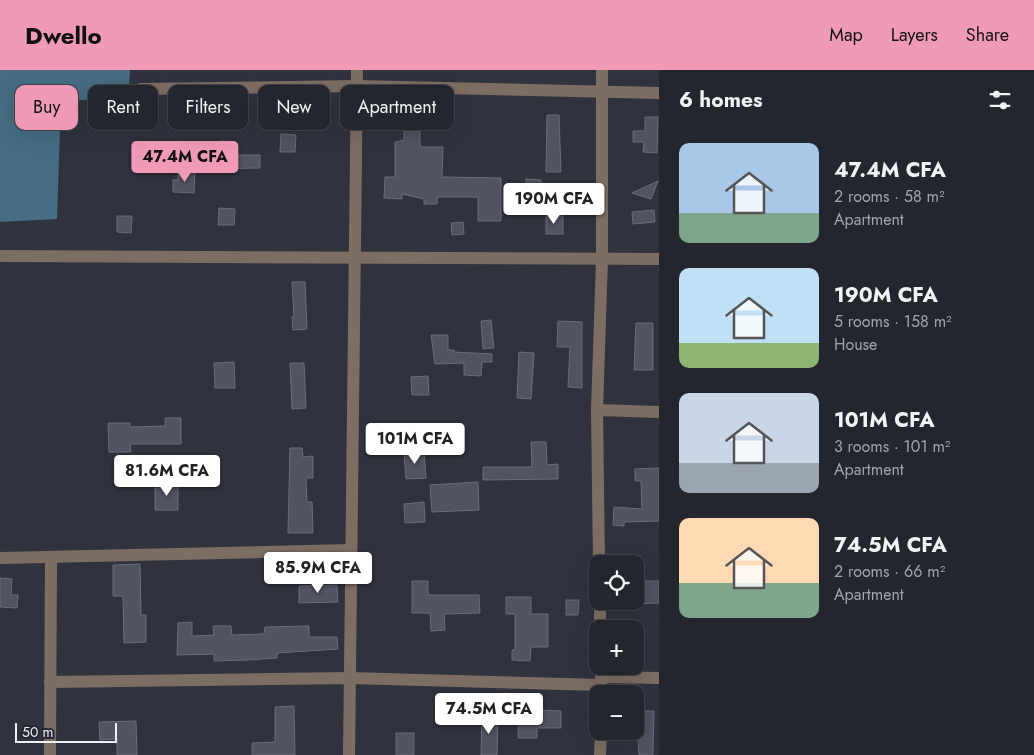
<!DOCTYPE html>
<html lang="en">
<head>
<meta charset="utf-8">
<style>
	:root { --surface:#24262e; --page:#30323a; --text:#f1f3f6; --muted:#a3a5aa; --line:#41434a; --accent:#f09ab6 }
	body { margin:0; font-family:Jost,sans-serif; background:var(--page); color:var(--text); height:100vh; display:flex; flex-direction:column; font-size:19px; white-space:nowrap }
	* { box-sizing:border-box; margin:0 }
	p { font-size:16px; color:var(--muted) }
	.icon { flex:none; width:28px; height:28px; fill:none; stroke:currentColor; stroke-width:2; stroke-linecap:round; stroke-linejoin:round }
	.map { position:relative; flex:1; overflow:hidden }
	.drawer { display:flex; flex-direction:column; background:var(--surface); width:375px }
	.drawer>* { flex:none }
	.top-card { position:absolute; left:15px; top:15px; width:475px; height:45px; display:flex; gap:10px }
	.fabs { position:absolute; left:589px; top:485px; display:grid; gap:10px }
	.fabs a { display:grid; place-items:center; width:55px; height:55px; border-radius:10px; background:var(--surface); box-shadow:0 5px 20px #0002,0 0 0 1px var(--line); font-size:25px }
	.scale { position:absolute; left:15px; bottom:12px; width:102px; box-sizing:border-box; padding-left:5px; border:2px solid #eeeff7; border-top:0; font-size:14px; line-height:18px; white-space:nowrap; color:#eeeff7; -webkit-text-stroke:4px #262834; paint-order:stroke }
	.price { position:absolute; translate:-50% -42px; padding:0 11px; border-radius:5px; background:#fff; color:#222; font-size:16px; line-height:32px; filter:drop-shadow(0 1px 2px #0008) }
	.price::after { content:''; position:absolute; left:50%; top:30px; width:15px; height:11px; margin-left:-8px; background:inherit; clip-path:polygon(0 0,100% 0,50% 100%) }
	.price.on { background:var(--accent); color:#111 }
	ul { padding:0; list-style:none }
	li { display:flex; align-items:center; gap:15px; height:125px; padding:0 20px }
	li span { display:grid; place-items:center; flex:none; width:140px; height:100px; border-radius:10px; color:#555 }
	li>.icon { margin-inline-start:auto }
	span .icon { width:60px; height:60px; fill:#fffc; stroke-width:1 }
	li b { font-size:21px }
	h2 { display:flex; justify-content:space-between; align-items:center; height:60px; padding:0 20px; font-size:21px }
	.tag { padding:0 18px; border-radius:10px; background:var(--surface); box-shadow:0 5px 20px #0002,0 0 0 1px var(--line); font-size:18px; line-height:45px }
	.tag.on { background:var(--accent); color:#111 }
	header { display:flex; align-items:center; gap:30px; box-sizing:border-box; height:70px; padding:0 25px; background:var(--accent); color:#111 }
	header strong { font-size:24px }
	nav { display:flex; gap:28px; margin-inline-start:auto; font-size:18px }
	main { display:flex; flex:1; min-height:0 }
	.map>svg:first-child { display:block }
</style>
</head>
<body>
<header>
<strong>Dwello</strong>
<nav><a>Map</a><a>Layers</a><a>Share</a></nav>
</header>
<main>
<div class="map">
<svg width="659" height="685" viewBox="0 0 659 685">
	<rect width="100%" height="100%" fill="#30323e"/>
	<polygon fill="#466d84" points="0,0 130,0 128,32 61,29 57,149 0,152"/>
	<g fill="#505360" stroke="#696c79">
		<polygon points="547,45 559,45 561,102 546,102"/>
		<polygon points="404,46 420,46 420,77 443,77 442,107 501,108 501,151 478,151 478,127 437,127 437,134 424,134 424,129 402,124 402,129 384,128 385,107 395,107 395,72 404,70"/>
		<polygon points="645,47 658,47 657,83 643,82 644,72 633,72 633,61 645,61"/>
		<polygon points="281,64 296,65 295,82 280,82"/>
		<polygon points="222,71 235,72 234,85 260,85 260,98 214,99 215,80 222,80"/>
		<polygon points="178,101 195,102 194,123 173,122 173,110 178,110"/>
		<polygon points="526,109 541,110 541,127 526,127"/>
		<polygon points="658,111 651,129 632,123"/>
		<polygon points="219,138 235,139 234,155 218,155"/>
		<polygon points="654,140 655,152 633,154 632,142"/>
		<polygon points="117,146 132,146 131,163 117,162"/>
		<rect x="546" y="146" width="17" height="18"/>
		<polygon points="463,152 464,164 452,165 451,153"/>
		<polygon points="292,212 305,212 307,259 293,260 292,247 294,247"/>
		<polygon points="491,250 494,278 483,279 481,251"/>
		<polygon points="558,251 582,252 582,318 568,317 570,277 557,277"/>
		<polygon points="636,253 653,253 653,300 634,300"/>
		<polygon points="431,265 448,265 448,280 454,280 454,282 492,284 492,292 482,292 481,306 464,305 464,293 435,294"/>
		<polygon points="519,282 534,283 531,329 517,328"/>
		<polygon points="234,292 235,318 215,318 214,293"/>
		<polygon points="290,293 304,293 306,338 292,339"/>
		<polygon points="428,306 429,325 412,325 411,307"/>
		<polygon points="165,348 181,348 181,374 130,374 131,382 109,382 108,353 130,353 130,357 165,356"/>
		<polygon points="531,372 546,372 547,395 558,394 558,409 483,410 483,397 532,397"/>
		<polygon points="290,378 302,378 303,387 313,386 313,408 306,408 307,432 312,432 313,463 288,463"/>
		<polygon points="424,381 426,408 406,409 404,383"/>
		<polygon points="659,398 659,451 624,452 624,456 613,455 614,437 642,439 641,411 635,411 635,399"/>
		<polygon points="478,412 479,440 432,442 430,415"/>
		<polygon points="178,413 178,440 155,440 155,414"/>
		<polygon points="424,432 425,452 405,453 404,434"/>
		<polygon points="140,494 141,545 146,545 146,572 124,573 123,526 113,526 113,495"/>
		<polygon points="0,508 12,509 11,525 18,525 17,538 0,537"/>
		<polygon points="412,511 428,511 428,525 479,525 480,543 444,544 445,560 431,561 430,543 412,543"/>
		<polygon points="635,511 659,511 659,533 635,534"/>
		<polygon points="337,515 338,532 299,533 299,516"/>
		<polygon points="506,527 531,527 531,544 548,544 548,577 531,577 530,591 512,590 512,580 515,580 515,544 506,544"/>
		<polygon points="566,530 579,530 578,545 566,545"/>
		<polygon points="192,552 192,566 214,565 213,556 231,556 232,565 264,564 265,557 309,556 309,567 337,567 338,579 277,583 277,588 247,590 214,591 214,584 177,585 178,553"/>
		<polygon points="519,625 539,625 539,640 561,641 561,658 537,658 537,668 518,668"/>
		<polygon points="294,636 295,685 252,685 252,673 275,672 275,637"/>
		<polygon points="635,641 654,641 653,685 639,685 638,667 635,667"/>
		<polygon points="482,645 498,645 497,685 481,685"/>
		<polygon points="136,651 137,685 117,685 117,669 100,670 99,652"/>
		<rect x="396" y="663" width="18" height="22"/>
	</g>
	<g fill="none" stroke-linecap="round" stroke-linejoin="round">
		<g stroke="#7d6e63" stroke-width="12">
			<polyline points="140,19 357,16 659,23"/>
			<polyline points="0,186 659,189"/>
			<polyline points="597,340 659,342"/>
			<polyline points="0,488 351,480"/>
			<polyline points="599,494 597,340 602,189 602,0"/>
			<polyline points="600,531 600,559"/>
			<polyline points="601,596 601,624"/>
			<polyline points="601,607 659,608"/>
			<polyline points="50,612 350,608 601,615"/>
			<polyline points="50,685 51,488"/>
			<polyline points="349,685 357,0"/>
			<polyline points="600,685 601,661"/>
		</g>
	</g>
</svg>
<div class="fabs">
<a><svg class="icon" aria-label="locate" viewBox="0 0 24 24"><circle cx="12" cy="12" r="6"/><path d="M12 2v4M12 18v4M2 12h4M18 12h4"/></svg></a>
<a>+</a>
<a>−</a>
</div>
<div class="scale">50 m</div>
<b class="price on" style="left:185px;top:113px">47.4M CFA</b>
<b class="price" style="left:554px;top:155px">190M CFA</b>
<b class="price" style="left:415px;top:395px">101M CFA</b>
<b class="price" style="left:167px;top:427px">81.6M CFA</b>
<b class="price" style="left:318px;top:524px">85.9M CFA</b>
<b class="price" style="left:489px;top:665px">74.5M CFA</b>
<div class="top-card">
<a class="tag on">Buy</a>
<a class="tag">Rent</a>
<a class="tag">Filters</a>
<a class="tag">New</a>
<a class="tag">Apartment</a>
</div>
</div>
<section class="drawer">
<h2>6 homes<svg class="icon" aria-label="filters" viewBox="0 0 24 24"><path d="M4 7h16M4 17h16"/><circle cx="9" cy="7" r="2"/><circle cx="15" cy="17" r="2"/></svg></h2>
<ul>
<li><span style="background:linear-gradient(#a9c7e8 70%,#7fa58c 0)"><svg class="icon" aria-label="home" viewBox="0 0 24 24"><path d="M3 11l9-7 9 7M6 9v11h12V9"/></svg></span><div><b>47.4M CFA</b><p>2 rooms · 58 m²</p><p>Apartment</p></div></li>
<li><span style="background:linear-gradient(#bfe0f5 75%,#8fb573 0)"><svg class="icon" aria-label="home" viewBox="0 0 24 24"><path d="M3 11l9-7 9 7M6 9v11h12V9"/></svg></span><div><b>190M CFA</b><p>5 rooms · 158 m²</p><p>House</p></div></li>
<li><span style="background:linear-gradient(#c9d6e8 70%,#9aa5b1 0)"><svg class="icon" aria-label="home" viewBox="0 0 24 24"><path d="M3 11l9-7 9 7M6 9v11h12V9"/></svg></span><div><b>101M CFA</b><p>3 rooms · 101 m²</p><p>Apartment</p></div></li>
<li><span style="background:linear-gradient(#ffd9b3 65%,#7fa58c 0)"><svg class="icon" aria-label="home" viewBox="0 0 24 24"><path d="M3 11l9-7 9 7M6 9v11h12V9"/></svg></span><div><b>74.5M CFA</b><p>2 rooms · 66 m²</p><p>Apartment</p></div></li>
</ul>
</section>
</main>
</body>
</html>
